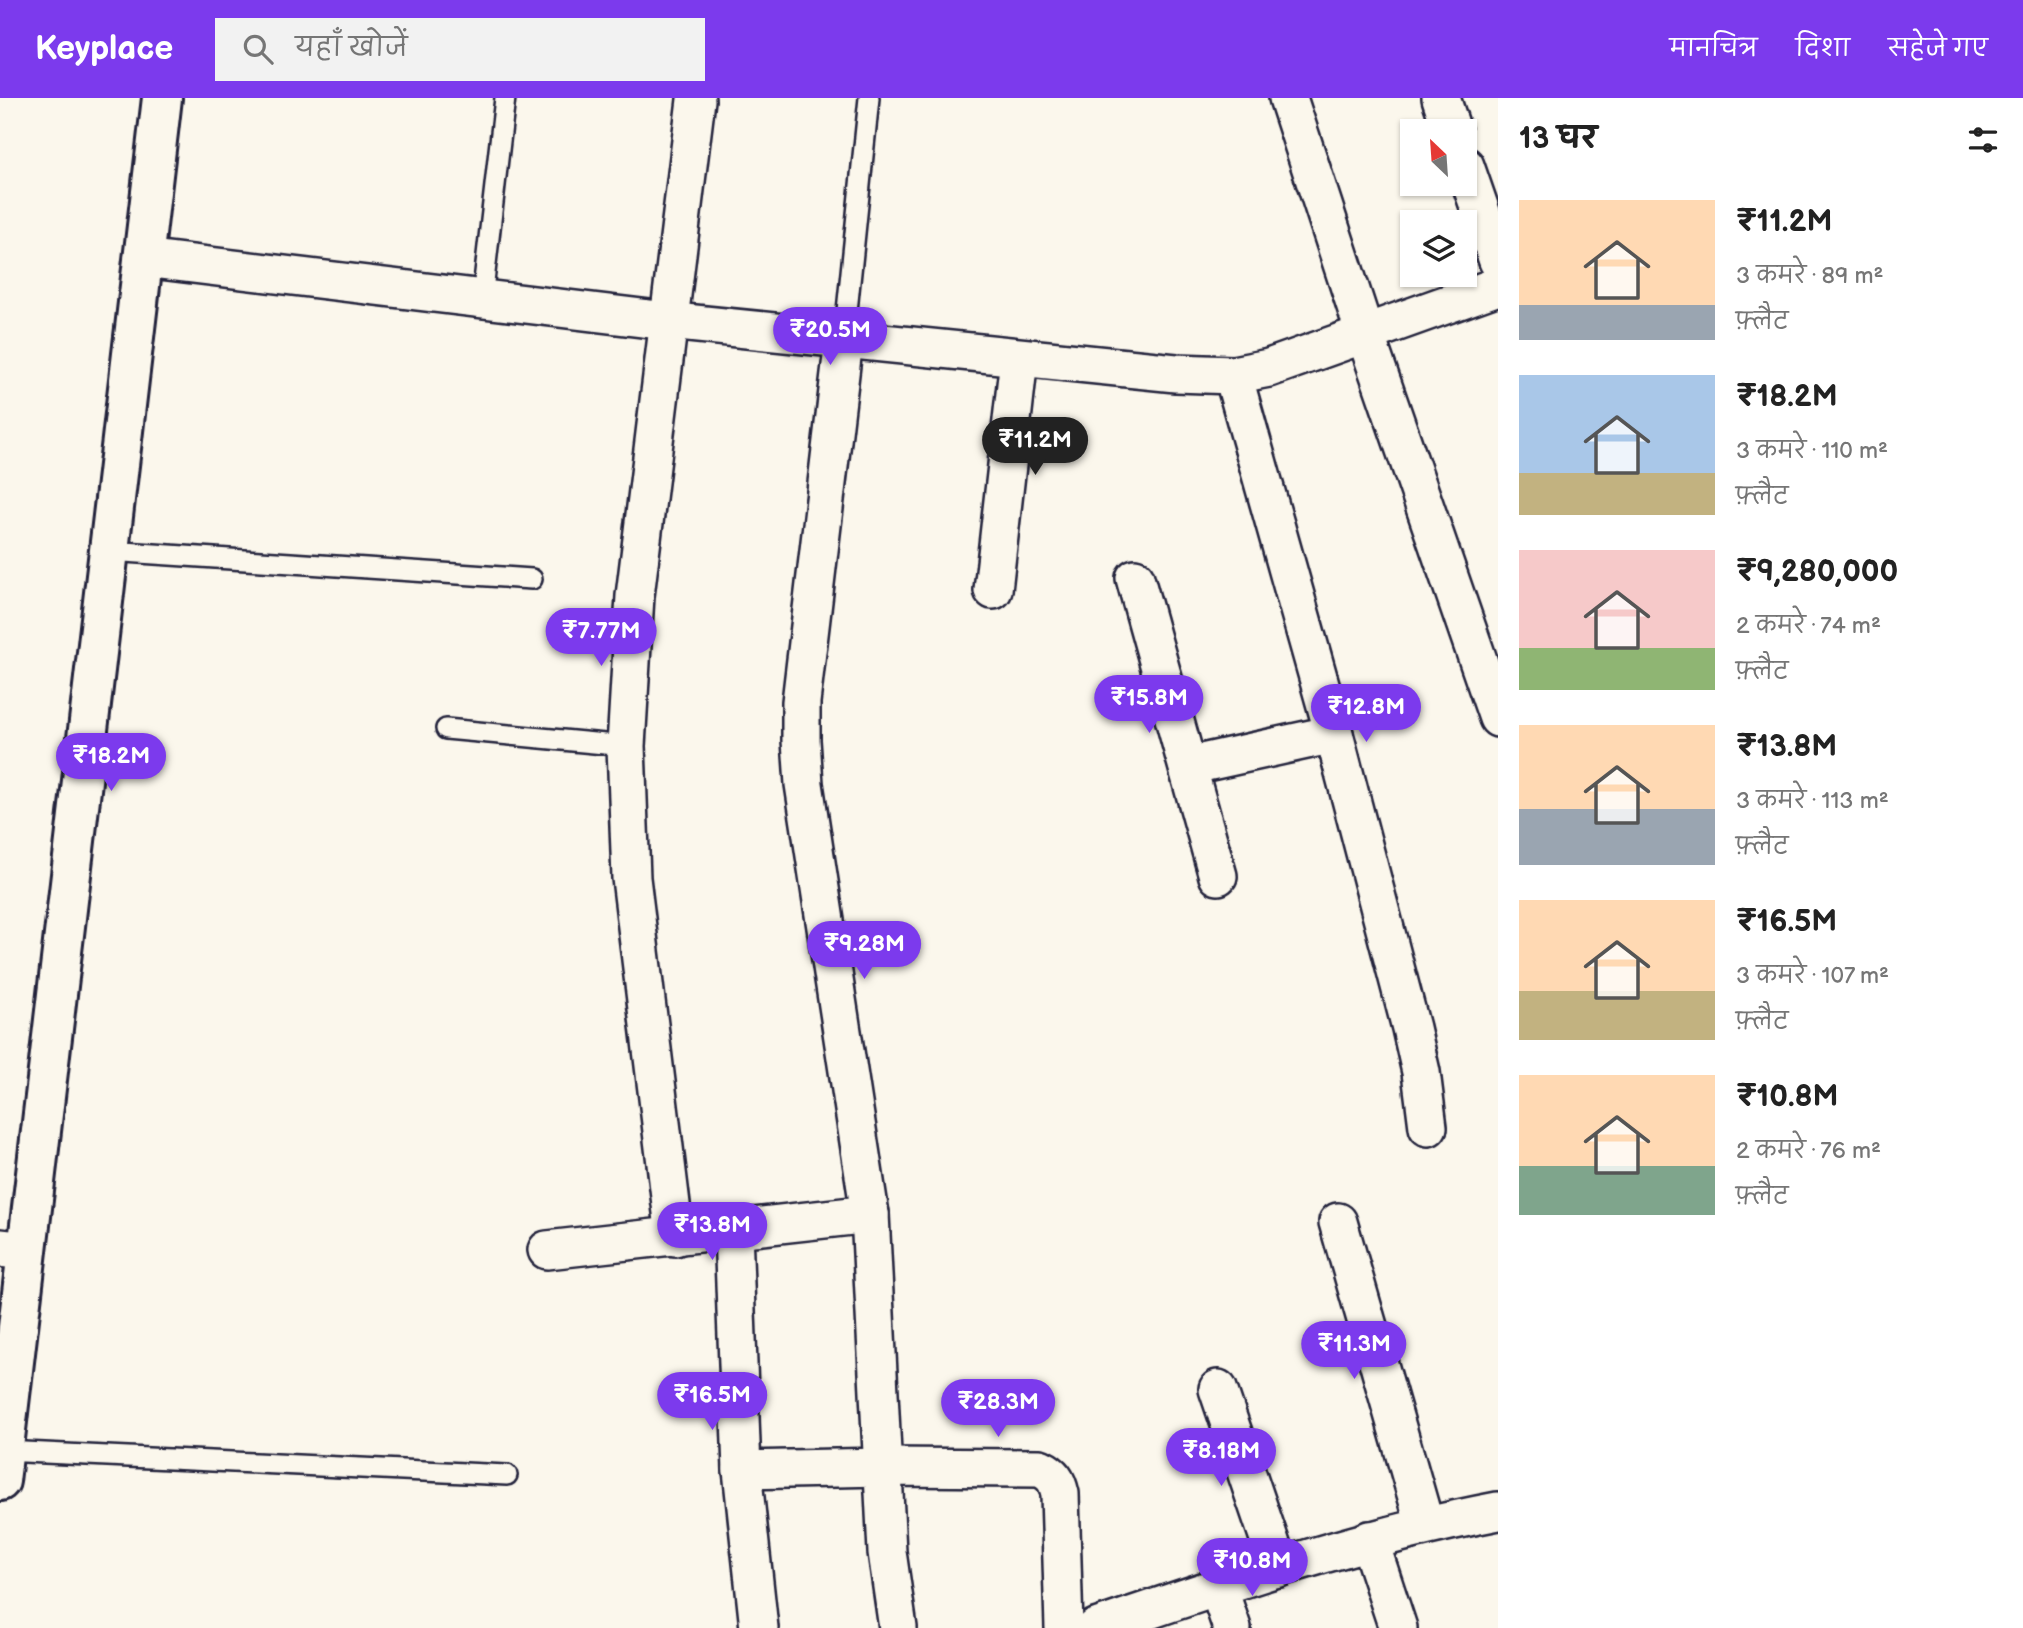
<!DOCTYPE html>
<html lang="hi">
<head>
<meta charset="utf-8">
<style>
	:root { --surface:#fff; --page:#f2f2f2; --text:#222; --muted:#767676; --accent:#7c3aed }
	body { margin:0; font-family:"Balsamiq Sans","Playpen Sans Deva",sans-serif; background:var(--page); color:var(--text); height:100vh; display:flex; flex-direction:column; font-size:26px; white-space:nowrap }
	* { box-sizing:border-box; margin:0 }
	p { font-size:23px; color:var(--muted) }
	.icon { flex:none; width:38px; height:38px; fill:none; stroke:currentColor; stroke-width:2; stroke-linecap:round; stroke-linejoin:round }
	.map { position:relative; flex:1; overflow:hidden }
	.details { display:flex; flex-direction:column; background:var(--surface); width:525px }
	.details>* { flex:none }
	.needle { width:46px; rotate:335deg }
	.tools { position:absolute; left:1400px; top:21px; display:grid; gap:14px }
	.tools a { display:grid; place-items:center; width:77px; height:77px; border-radius:0px; background:var(--surface); box-shadow:0 2px 5px #0004; font-size:35px }
	.price { position:absolute; translate:-50% -60px; padding:0 16px; border-radius:24px; background:var(--accent); color:#fff; font-size:23px; line-height:46px; filter:drop-shadow(0 2px 4px #0008) }
	.price::after { content:''; position:absolute; left:50%; top:42px; width:21px; height:16px; margin-left:-10px; background:inherit; clip-path:polygon(0 0,100% 0,50% 100%) }
	.price.selected { background:#222; color:#fff }
	ul { padding:0; list-style:none }
	li { display:flex; align-items:center; gap:21px; height:175px; padding:0 21px }
	li span { display:grid; place-items:center; flex:none; width:196px; height:140px; border-radius:0px; color:#555 }
	li>.icon { margin-inline-start:auto }
	span .icon { width:84px; height:84px; fill:#fffc; stroke-width:1 }
	li b { font-size:30px }
	h2 { display:flex; justify-content:space-between; align-items:center; height:84px; padding:0 21px; font-size:30px }
	header { display:flex; align-items:center; gap:42px; box-sizing:border-box; height:98px; padding:0 35px; background:var(--accent); color:#fff }
	header strong { font-size:33px }
	nav { display:flex; gap:38px; margin-inline-start:auto; font-size:24px }
	.search { width:490px; height:63px; background:var(--page); display:flex; align-items:center; gap:18px; box-sizing:border-box; padding:0 24px; border-radius:0px; color:var(--muted); font-size:26px }
	main { display:flex; flex:1; min-height:0 }
	.map>svg:first-child { display:block }
</style>
</head>
<body>
<header>
<strong>Keyplace</strong>
<div class="search"><svg class="icon" aria-label="search" viewBox="0 0 24 24"><circle cx="10" cy="10" r="6"/><path d="M15 15l6 6"/></svg>यहाँ खोजें</div>
<nav><a>मानचित्र</a><a>दिशा</a><a>सहेजे गए</a></nav>
</header>
<main>
<div class="map">
<svg width="1498" height="1530" viewBox="0 0 1498 1530">
	<rect width="100%" height="100%" fill="#fbf7ec"/>
	<filter id="ink" filterUnits="userSpaceOnUse"><feTurbulence type="fractalNoise" baseFrequency=".0143" numOctaves="2"/><feDisplacementMap in="SourceGraphic" scale="14" xChannelSelector="R" yChannelSelector="G"/><feConvolveMatrix kernelMatrix="1 2 1 2 8 2 1 2 1" color-interpolation-filters="sRGB"/></filter>
	<g filter="url(#ink)">
		<g fill="none" stroke-linecap="round" stroke-linejoin="round">
			<g stroke="#22223b" stroke-width="24">
				<g id="lane">
					<polyline points="482,201 505,0"/>
					<polyline points="844,242 869,0"/>
					<polyline points="109,453 532,481"/>
					<polyline points="446,631 626,648"/>
					<polyline points="3,1353 507,1377"/>
				</g>
			</g>
			<g stroke="#22223b" stroke-width="42">
				<g id="street">
					<polyline points="1288,0 1365,236 1498,620"/>
					<polyline points="1441,0 1452,33"/>
					<polyline points="1465,68 1498,163"/>
					<polyline points="143,160 667,223 1176,275 1233,277 1269,270 1498,188"/>
					<polyline points="844,242 801,604 801,642 804,686 870,1116 887,1454 898,1530"/>
					<polyline points="1233,277 1334,636 1411,930 1421,974 1428,1029"/>
					<polyline points="1135,480 1218,778"/>
					<polyline points="993,492 1019,260"/>
					<polyline points="1188,668 1334,636"/>
					<polyline points="1338,1124 1425,1427"/>
					<polyline points="733,1133 742,1372 759,1530"/>
					<polyline points="675,1139 631,780 626,648 635,498 696,2"/>
					<polyline points="0,1150 27,1153"/>
					<polyline points="547,1152 870,1116"/>
					<polyline points="1218,1291 1279,1470"/>
					<path d="M742,1372L883,1369L1040,1370C1053,1376 1057,1382 1060,1396L1064,1530"/>
					<polyline points="1369,1442 1398,1530"/>
					<polyline points="1218,1489 1232,1530"/>
					<path d="M1096,1530C1228,1485 1361,1439 1498,1413"/>
				</g>
			</g>
			<g stroke="#22223b" stroke-width="44">
				<polyline id="secondary" points="0,1383 162,0"/>
			</g>
			<use href="#lane" stroke="#fbf7ec" stroke-width="19"/>
			<use href="#street" stroke="#fbf7ec" stroke-width="37"/>
			<use href="#secondary" stroke="#fbf7ec" stroke-width="38"/>
		</g>
	</g>
</svg>
<div class="tools">
<a><svg class="needle" viewBox="-14 -14 28 28"><path d="M0-13l5 13h-10z" fill="#e53935"/><path d="M0 13l5-13h-10z" fill="#767676"/></svg></a>
<a><svg class="icon" aria-label="layers" viewBox="0 0 24 24"><path d="M12 4l9 5-9 5-9-5zM3 14l9 5 9-5"/></svg></a>
</div>
<b class="price" style="left:830px;top:269px">₹20.5M</b>
<b class="price selected" style="left:1035px;top:379px">₹11.2M</b>
<b class="price" style="left:601px;top:570px">₹7.77M</b>
<b class="price" style="left:1149px;top:637px">₹15.8M</b>
<b class="price" style="left:1366px;top:646px">₹12.8M</b>
<b class="price" style="left:111px;top:695px">₹18.2M</b>
<b class="price" style="left:864px;top:883px">₹9.28M</b>
<b class="price" style="left:712px;top:1164px">₹13.8M</b>
<b class="price" style="left:1354px;top:1283px">₹11.3M</b>
<b class="price" style="left:712px;top:1334px">₹16.5M</b>
<b class="price" style="left:998px;top:1341px">₹28.3M</b>
<b class="price" style="left:1221px;top:1390px">₹8.18M</b>
<b class="price" style="left:1252px;top:1500px">₹10.8M</b>
</div>
<section class="details">
<h2>13 घर<svg class="icon" aria-label="filters" viewBox="0 0 24 24"><path d="M4 7h16M4 17h16"/><circle cx="9" cy="7" r="2"/><circle cx="15" cy="17" r="2"/></svg></h2>
<ul>
<li><span style="background:linear-gradient(#ffd9b3 75%,#9aa5b1 0)"><svg class="icon" aria-label="home" viewBox="0 0 24 24"><path d="M3 11l9-7 9 7M6 9v11h12V9"/></svg></span><div><b>₹11.2M</b><p>3 कमरे · 89 m²</p><p>फ़्लैट</p></div></li>
<li><span style="background:linear-gradient(#a9c7e8 70%,#c2b280 0)"><svg class="icon" aria-label="home" viewBox="0 0 24 24"><path d="M3 11l9-7 9 7M6 9v11h12V9"/></svg></span><div><b>₹18.2M</b><p>3 कमरे · 110 m²</p><p>फ़्लैट</p></div></li>
<li><span style="background:linear-gradient(#f6c9c9 70%,#8fb573 0)"><svg class="icon" aria-label="home" viewBox="0 0 24 24"><path d="M3 11l9-7 9 7M6 9v11h12V9"/></svg></span><div><b>₹9,280,000</b><p>2 कमरे · 74 m²</p><p>फ़्लैट</p></div></li>
<li><span style="background:linear-gradient(#ffd9b3 60%,#9aa5b1 0)"><svg class="icon" aria-label="home" viewBox="0 0 24 24"><path d="M3 11l9-7 9 7M6 9v11h12V9"/></svg></span><div><b>₹13.8M</b><p>3 कमरे · 113 m²</p><p>फ़्लैट</p></div></li>
<li><span style="background:linear-gradient(#ffd9b3 65%,#c2b280 0)"><svg class="icon" aria-label="home" viewBox="0 0 24 24"><path d="M3 11l9-7 9 7M6 9v11h12V9"/></svg></span><div><b>₹16.5M</b><p>3 कमरे · 107 m²</p><p>फ़्लैट</p></div></li>
<li><span style="background:linear-gradient(#ffd9b3 65%,#7fa58c 0)"><svg class="icon" aria-label="home" viewBox="0 0 24 24"><path d="M3 11l9-7 9 7M6 9v11h12V9"/></svg></span><div><b>₹10.8M</b><p>2 कमरे · 76 m²</p><p>फ़्लैट</p></div></li>
</ul>
</section>
</main>
</body>
</html>
